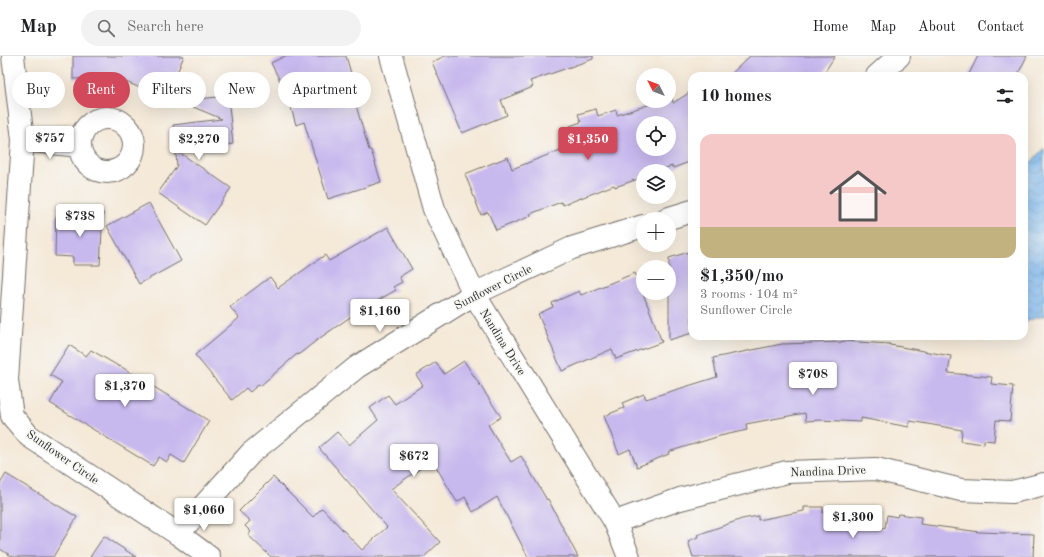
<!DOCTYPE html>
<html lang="en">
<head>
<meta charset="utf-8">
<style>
	:root { --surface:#fff; --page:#f2f2f2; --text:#202124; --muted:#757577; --line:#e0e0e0; --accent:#d1495b }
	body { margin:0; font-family:"Old Standard TT",serif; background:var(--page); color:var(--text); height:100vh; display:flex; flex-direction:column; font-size:15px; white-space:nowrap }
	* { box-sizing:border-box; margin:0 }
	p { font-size:13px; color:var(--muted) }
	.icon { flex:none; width:22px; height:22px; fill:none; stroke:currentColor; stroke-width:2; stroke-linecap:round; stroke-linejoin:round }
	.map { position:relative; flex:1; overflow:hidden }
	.details { position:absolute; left:688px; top:16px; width:340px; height:268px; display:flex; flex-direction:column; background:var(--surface); border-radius:12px; box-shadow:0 4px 16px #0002 }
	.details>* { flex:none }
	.guide { position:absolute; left:12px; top:16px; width:380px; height:36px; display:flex; gap:8px }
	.needle { width:26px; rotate:312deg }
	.controls { position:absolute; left:636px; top:12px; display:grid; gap:8px }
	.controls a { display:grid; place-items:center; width:40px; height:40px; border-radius:50%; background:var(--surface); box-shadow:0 4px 16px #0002; font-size:20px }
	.price { position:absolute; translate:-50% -34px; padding:0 9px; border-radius:4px; background:#fff; color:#222; font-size:13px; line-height:26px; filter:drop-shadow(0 1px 2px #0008) }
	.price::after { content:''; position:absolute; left:50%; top:24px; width:12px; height:9px; margin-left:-6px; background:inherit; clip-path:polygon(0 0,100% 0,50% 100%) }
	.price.current { background:var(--accent); color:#fff }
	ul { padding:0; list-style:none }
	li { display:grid; align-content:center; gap:8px; height:212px; padding:0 12px }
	li span { display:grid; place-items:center; height:124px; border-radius:12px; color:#555 }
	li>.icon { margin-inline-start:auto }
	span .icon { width:72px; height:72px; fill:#fffc; stroke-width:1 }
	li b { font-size:17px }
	h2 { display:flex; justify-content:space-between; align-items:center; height:48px; padding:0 12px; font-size:17px }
	.pill { padding:0 14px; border-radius:18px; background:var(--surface); box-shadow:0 4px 16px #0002; font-size:14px; line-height:36px }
	.pill.current { background:var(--accent); color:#fff }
	header { display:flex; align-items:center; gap:24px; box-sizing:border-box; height:56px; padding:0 20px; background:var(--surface); border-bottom:1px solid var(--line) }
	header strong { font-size:19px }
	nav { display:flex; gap:22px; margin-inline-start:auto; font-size:14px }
	.search { width:280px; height:36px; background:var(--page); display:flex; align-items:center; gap:10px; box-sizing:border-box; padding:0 14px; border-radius:22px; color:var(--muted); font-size:15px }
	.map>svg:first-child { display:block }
</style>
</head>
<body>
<header>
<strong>Map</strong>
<div class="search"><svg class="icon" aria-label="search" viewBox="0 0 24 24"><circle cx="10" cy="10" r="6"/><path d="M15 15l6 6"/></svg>Search here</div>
<nav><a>Home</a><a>Map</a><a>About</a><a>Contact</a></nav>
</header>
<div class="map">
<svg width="1044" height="501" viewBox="0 0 1044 501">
	<defs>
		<pattern id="water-waves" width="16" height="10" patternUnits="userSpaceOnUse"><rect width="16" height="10" fill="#7db8ee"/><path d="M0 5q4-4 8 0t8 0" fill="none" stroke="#6796c1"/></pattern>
	</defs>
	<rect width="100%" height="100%" fill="#f6f6f2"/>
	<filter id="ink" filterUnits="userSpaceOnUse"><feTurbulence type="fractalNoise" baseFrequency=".025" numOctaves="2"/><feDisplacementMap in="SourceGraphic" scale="8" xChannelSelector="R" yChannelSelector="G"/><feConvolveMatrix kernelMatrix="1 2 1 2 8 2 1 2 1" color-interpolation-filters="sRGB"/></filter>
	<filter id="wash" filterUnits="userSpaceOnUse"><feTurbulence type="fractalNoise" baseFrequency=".012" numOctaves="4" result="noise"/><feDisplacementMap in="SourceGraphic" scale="16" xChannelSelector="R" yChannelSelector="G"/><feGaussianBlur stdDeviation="0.9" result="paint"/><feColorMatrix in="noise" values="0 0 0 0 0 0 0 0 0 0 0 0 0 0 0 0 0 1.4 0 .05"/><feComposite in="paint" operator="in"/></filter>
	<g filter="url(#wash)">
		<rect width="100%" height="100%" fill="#f5e9d8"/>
		<polygon fill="url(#water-waves)" stroke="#54728c" points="1044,92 1044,260 1035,262 1024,267 1024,114"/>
		<g id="blocks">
			<g fill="#c7b8ee" fill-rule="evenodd">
				<polygon points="73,0 184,0 167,40 144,31 143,33 116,22 73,23"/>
				<polygon points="285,0 346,0 359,45 355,46 369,94 371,94 381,126 328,143 304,66 296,69 288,41 271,7"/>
				<polygon points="445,0 593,0 593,3 530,25 533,31 501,44 507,59 462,77 432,6"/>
				<polygon points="750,0 835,0 822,20 729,20"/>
				<polygon points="978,0 1027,0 1017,20 968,20"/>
				<path d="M692,35V105L673,112L672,110L657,115H643V120L637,122L638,123L615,131L614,129L563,149L561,146L530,158L531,160L496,174L488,156L481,159L465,118L508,101L512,113L576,88L570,70L581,66L578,58L596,53L598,60L616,54L617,59L660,45H669V42L672,41L673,47ZM643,67H669V93H643Z"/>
				<polygon points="228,40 233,88 176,94 231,132 205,169 158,137 177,110 173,69 222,63 179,45"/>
				<polygon points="149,147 181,205 139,228 107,170"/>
				<polygon points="71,156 103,157 100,209 73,209 73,201 55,200 56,160 71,160"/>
				<polygon points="388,171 412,213 399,221 402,226 393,231 396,234 359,255 317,284 298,299 297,298 260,330 259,328 250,336 246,332 232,344 195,299 239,262 230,251 270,221 278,232 325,199 329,205"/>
				<polygon points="692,195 692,277 669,284 669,202"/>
				<polygon points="635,217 662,286 616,303 612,293 562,315 538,258 553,251 552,247 579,235 581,239"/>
				<polygon points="842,285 890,288 890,289 951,300 948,317 992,321 991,328 1013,330 1010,365 996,364 994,385 984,384 984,388 961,385 962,374 910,365 909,371 861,362 861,366 820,364 806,365 805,357 746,368 747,374 720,380 668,396 669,398 637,411 630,393 619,398 604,360 624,352 622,347 644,338 646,343 717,321 713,302 782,288 842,286"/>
				<polygon points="69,289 86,300 91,294 120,311 120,310 209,365 184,407 171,399 167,406 159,401 153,410 50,347 62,326 50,319"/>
				<polygon points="464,305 501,361 488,369 511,406 521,400 547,444 548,443 578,501 528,501 497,441 473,456 465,441 457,446 432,404 391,433 440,486 424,501 271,501 248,479 251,476 245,470 250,465 239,455 273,421 313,461 322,452 362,494 387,471 319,392 337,376 349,389 378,364 370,352 388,339 395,348 423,329 416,319 436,306 444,318"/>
				<polygon points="6,418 77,461 53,501 13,501 0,493 0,428"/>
				<polygon points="804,451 823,451 823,457 853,457 853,468 885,472 887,459 897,461 898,458 921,461 920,468 980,476 1034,478 1033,501 693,501 688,485 698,481 697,479 742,463 758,460 758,464 804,455"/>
				<polygon points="104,480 136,501 90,501"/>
			</g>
		</g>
	</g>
	<g filter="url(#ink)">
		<use href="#blocks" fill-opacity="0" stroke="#726e68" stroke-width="1"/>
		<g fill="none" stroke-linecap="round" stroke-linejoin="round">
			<g stroke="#726e68" stroke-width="24">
				<g id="street">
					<polyline points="13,0 23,84 7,324 12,360 29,380 178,478 209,501"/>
					<polyline points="391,0 434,153 474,238 615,466 629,501"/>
					<polyline points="877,20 899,0"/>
					<circle cx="107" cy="89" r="27"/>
					<polyline points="23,84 80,90"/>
					<polyline points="666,163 692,155"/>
					<polyline points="615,466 680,443 787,416 876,413 961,434 1012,436 1044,428"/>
					<polyline points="178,478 251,397 357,311 474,238 572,192 643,170"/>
				</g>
			</g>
			<use href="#street" stroke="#fff" stroke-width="22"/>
		</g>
	</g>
	<g text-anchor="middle" stroke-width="3.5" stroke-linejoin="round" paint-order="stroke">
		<g font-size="12" fill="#2b2b2b" stroke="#f6f6f2">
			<text transform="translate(493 231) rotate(-27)" y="4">Sunflower Circle</text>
			<text transform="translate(503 286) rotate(58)" y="4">Nandina Drive</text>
			<text transform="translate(63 401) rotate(35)" y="4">Sunflower Circle</text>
			<text transform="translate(828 415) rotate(-2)" y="4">Nandina Drive</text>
		</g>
	</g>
</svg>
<div class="controls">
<a><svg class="needle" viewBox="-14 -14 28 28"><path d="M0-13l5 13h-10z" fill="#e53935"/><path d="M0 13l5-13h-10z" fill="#757577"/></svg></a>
<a><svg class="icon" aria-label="locate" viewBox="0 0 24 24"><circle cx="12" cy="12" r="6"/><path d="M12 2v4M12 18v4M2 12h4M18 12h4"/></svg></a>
<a><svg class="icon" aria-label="layers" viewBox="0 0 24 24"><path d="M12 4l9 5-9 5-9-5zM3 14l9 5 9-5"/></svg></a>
<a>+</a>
<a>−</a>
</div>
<b class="price" style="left:50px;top:104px">$757</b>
<b class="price" style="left:199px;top:105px">$2,270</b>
<b class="price current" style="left:588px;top:105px">$1,350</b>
<b class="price" style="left:80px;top:182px">$738</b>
<b class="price" style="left:380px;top:277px">$1,160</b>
<b class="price" style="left:813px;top:340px">$708</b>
<b class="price" style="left:125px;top:352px">$1,370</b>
<b class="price" style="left:414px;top:422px">$672</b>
<b class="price" style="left:204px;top:476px">$1,060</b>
<b class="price" style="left:853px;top:483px">$1,300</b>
<div class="guide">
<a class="pill">Buy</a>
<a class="pill current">Rent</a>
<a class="pill">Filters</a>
<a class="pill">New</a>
<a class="pill">Apartment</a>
</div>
<section class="details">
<h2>10 homes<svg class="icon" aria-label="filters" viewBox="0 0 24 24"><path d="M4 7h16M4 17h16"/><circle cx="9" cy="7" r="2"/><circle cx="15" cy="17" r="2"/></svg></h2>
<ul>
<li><span style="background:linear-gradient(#f6c9c9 75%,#c2b280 0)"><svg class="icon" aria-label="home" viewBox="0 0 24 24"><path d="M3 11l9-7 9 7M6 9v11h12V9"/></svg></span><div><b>$1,350/mo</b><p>3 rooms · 104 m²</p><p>Sunflower Circle</p></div></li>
</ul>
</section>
</div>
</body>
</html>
